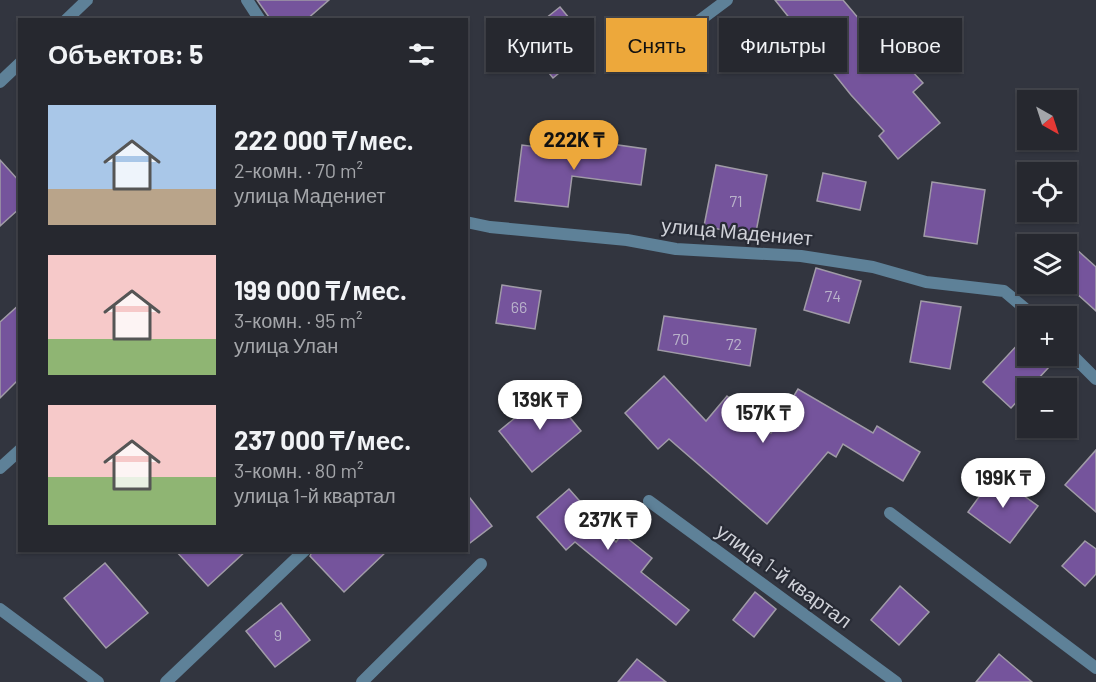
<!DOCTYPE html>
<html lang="ru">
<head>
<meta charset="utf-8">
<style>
	:root { --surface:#26282f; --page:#32343b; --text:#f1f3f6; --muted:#a4a6aa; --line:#42444b; --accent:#eda83b }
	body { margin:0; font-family:Barlow,sans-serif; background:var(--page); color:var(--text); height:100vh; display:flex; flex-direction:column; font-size:22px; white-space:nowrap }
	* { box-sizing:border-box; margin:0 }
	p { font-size:20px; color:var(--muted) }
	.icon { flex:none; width:33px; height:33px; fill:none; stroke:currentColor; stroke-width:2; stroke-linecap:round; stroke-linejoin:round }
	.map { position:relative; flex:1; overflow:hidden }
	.drawer { position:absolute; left:18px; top:18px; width:450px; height:534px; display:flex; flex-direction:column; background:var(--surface); border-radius:0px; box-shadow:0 2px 4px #0004,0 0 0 2px var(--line) }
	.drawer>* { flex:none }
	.top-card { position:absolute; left:486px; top:18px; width:519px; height:54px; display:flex; gap:12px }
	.needle { width:39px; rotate:141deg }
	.tools { position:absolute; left:1017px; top:90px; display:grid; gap:12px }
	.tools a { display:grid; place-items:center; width:60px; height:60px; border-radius:0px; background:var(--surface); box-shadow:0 2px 4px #0004,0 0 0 2px var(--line); font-size:30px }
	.price { position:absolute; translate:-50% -51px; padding:0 14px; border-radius:21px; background:#fff; color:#222; font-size:20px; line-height:39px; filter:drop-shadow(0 2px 3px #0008) }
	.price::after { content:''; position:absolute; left:50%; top:36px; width:18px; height:14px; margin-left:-9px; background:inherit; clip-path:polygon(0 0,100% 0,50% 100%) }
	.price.selected { background:var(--accent); color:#111 }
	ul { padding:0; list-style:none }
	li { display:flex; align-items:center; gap:18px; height:150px; padding:0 30px }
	li span { display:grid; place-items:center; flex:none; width:168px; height:120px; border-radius:0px; color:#555 }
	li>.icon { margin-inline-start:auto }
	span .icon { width:72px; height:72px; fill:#fffc; stroke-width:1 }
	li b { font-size:26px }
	h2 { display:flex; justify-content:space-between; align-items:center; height:72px; padding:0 30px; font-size:26px }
	.pill { padding:0 21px; border-radius:0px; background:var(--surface); box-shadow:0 2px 4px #0004,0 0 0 2px var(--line); font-size:21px; line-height:54px }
	.pill.selected { background:var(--accent); color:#111 }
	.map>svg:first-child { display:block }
</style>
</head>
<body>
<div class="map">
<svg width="1096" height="682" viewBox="0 0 1096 682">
	<rect width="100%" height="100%" fill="#32353f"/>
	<g fill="#75549c" stroke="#a09ba7" stroke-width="1.5">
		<polygon points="257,0 329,0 306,20 271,20"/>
		<polygon points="775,0 843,0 892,58 896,54 923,83 913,92 940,123 898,159 879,136 884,131 851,95"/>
		<polygon points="560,7 592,46 553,78 521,38"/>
		<polygon points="597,142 646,149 641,185 572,176 568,207 515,201 522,145 595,154"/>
		<polygon points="0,160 20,182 20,208 0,226"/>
		<polygon points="716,165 767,175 755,237 704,226"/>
		<polygon points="823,173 866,182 860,210 817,201"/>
		<polygon points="932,182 985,190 977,244 924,236"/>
		<polygon points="1066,240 1096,267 1096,311 1066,284"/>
		<polygon points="816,268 861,281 849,323 804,310"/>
		<polygon points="502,285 541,291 535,329 496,323"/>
		<polygon points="921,301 961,307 950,369 910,362"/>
		<polygon points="20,304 20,378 0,398 0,322"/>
		<polygon points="664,316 756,329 750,366 658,350"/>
		<polygon points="1021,341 1028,347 1028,356 1037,356 1049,367 1011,408 983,382"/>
		<polygon points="664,376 706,421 727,396 771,433 798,389 873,433 877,426 920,452 903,481 843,444 836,457 828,452 767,524 669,439 658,449 625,413"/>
		<polygon points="548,391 581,431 532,472 499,431"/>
		<polygon points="1096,450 1096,512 1065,485"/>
		<polygon points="995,475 1038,506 1010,543 968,512"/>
		<polygon points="569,489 616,542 622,534 652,558 641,572 689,610 676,625 575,542 566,550 537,517"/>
		<polygon points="466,493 492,526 466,546"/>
		<polygon points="1085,541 1096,549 1096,574 1085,586 1062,566"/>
		<polygon points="175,550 247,550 208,586"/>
		<polygon points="313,550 388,550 344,592 310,556"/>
		<polygon points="105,563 148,613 106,648 64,598"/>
		<polygon points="900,586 929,612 899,645 871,620"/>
		<polygon points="755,592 776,609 754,637 733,620"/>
		<polygon points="281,603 310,640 275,667 246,631"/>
		<polygon points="999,654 1032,682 976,682"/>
		<polygon points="637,659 666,682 618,682"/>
	</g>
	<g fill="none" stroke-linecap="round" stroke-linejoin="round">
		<g stroke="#5e8198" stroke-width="12">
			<polyline points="247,0 260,20"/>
			<polyline points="66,20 87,0"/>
			<polyline points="652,56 727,0"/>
			<polyline points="0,82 20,63"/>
			<polyline points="466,222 490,227 627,240 676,249 801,256 873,267 926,282 1004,291 1034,316"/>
			<polyline points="1066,349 1096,379"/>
			<polyline points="0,468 20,450"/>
			<polyline points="649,501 896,682"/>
			<polyline points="890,513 1096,668"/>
			<polyline points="0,609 98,682"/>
			<polyline points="166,682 305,550"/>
			<polyline points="362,682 481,564"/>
		</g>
	</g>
	<g text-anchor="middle" stroke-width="4.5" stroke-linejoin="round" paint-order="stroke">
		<g font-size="16" fill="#b9b2ca">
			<text x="736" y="207">71</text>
			<text x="833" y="302">74</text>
			<text x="519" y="313">66</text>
			<text x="681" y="345">70</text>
			<text x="734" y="350">72</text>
			<text x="278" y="641">9</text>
		</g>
		<g font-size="20" fill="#d0d2d9" stroke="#282b35">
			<text transform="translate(737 232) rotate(5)" y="7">улица Мадениет</text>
			<text transform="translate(784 576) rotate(36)" y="7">улица 1-й квартал</text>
		</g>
	</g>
</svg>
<div class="tools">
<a><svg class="needle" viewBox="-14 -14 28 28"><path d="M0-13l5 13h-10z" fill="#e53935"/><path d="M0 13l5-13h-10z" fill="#a4a6aa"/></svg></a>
<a><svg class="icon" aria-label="locate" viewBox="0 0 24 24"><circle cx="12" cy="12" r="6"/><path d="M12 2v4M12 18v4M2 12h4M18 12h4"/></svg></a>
<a><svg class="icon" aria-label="layers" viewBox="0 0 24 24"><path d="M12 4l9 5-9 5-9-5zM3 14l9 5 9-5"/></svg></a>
<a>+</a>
<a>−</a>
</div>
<b class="price selected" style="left:574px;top:171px">222K ₸</b>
<b class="price" style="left:540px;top:431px">139K ₸</b>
<b class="price" style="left:763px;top:444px">157K ₸</b>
<b class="price" style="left:1003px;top:509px">199K ₸</b>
<b class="price" style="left:608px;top:551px">237K ₸</b>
<div class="top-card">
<a class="pill">Купить</a>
<a class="pill selected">Снять</a>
<a class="pill">Фильтры</a>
<a class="pill">Новое</a>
</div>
<section class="drawer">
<h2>Объектов: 5<svg class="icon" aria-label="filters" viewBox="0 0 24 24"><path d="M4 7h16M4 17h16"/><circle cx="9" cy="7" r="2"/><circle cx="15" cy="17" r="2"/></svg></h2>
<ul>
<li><span style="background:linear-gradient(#a9c7e8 70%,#b9a48a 0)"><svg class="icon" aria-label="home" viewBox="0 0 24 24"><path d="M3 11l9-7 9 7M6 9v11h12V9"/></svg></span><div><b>222 000 ₸/мес.</b><p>2-комн. · 70 m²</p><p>улица Мадениет</p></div></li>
<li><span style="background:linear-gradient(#f6c9c9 70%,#8fb573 0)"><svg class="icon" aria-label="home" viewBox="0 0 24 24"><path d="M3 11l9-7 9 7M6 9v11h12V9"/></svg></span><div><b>199 000 ₸/мес.</b><p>3-комн. · 95 m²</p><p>улица Улан</p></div></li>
<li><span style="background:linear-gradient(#f6c9c9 60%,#8fb573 0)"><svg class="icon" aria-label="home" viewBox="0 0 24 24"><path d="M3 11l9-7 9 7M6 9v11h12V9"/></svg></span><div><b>237 000 ₸/мес.</b><p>3-комн. · 80 m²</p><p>улица 1-й квартал</p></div></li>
</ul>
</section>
</div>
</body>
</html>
